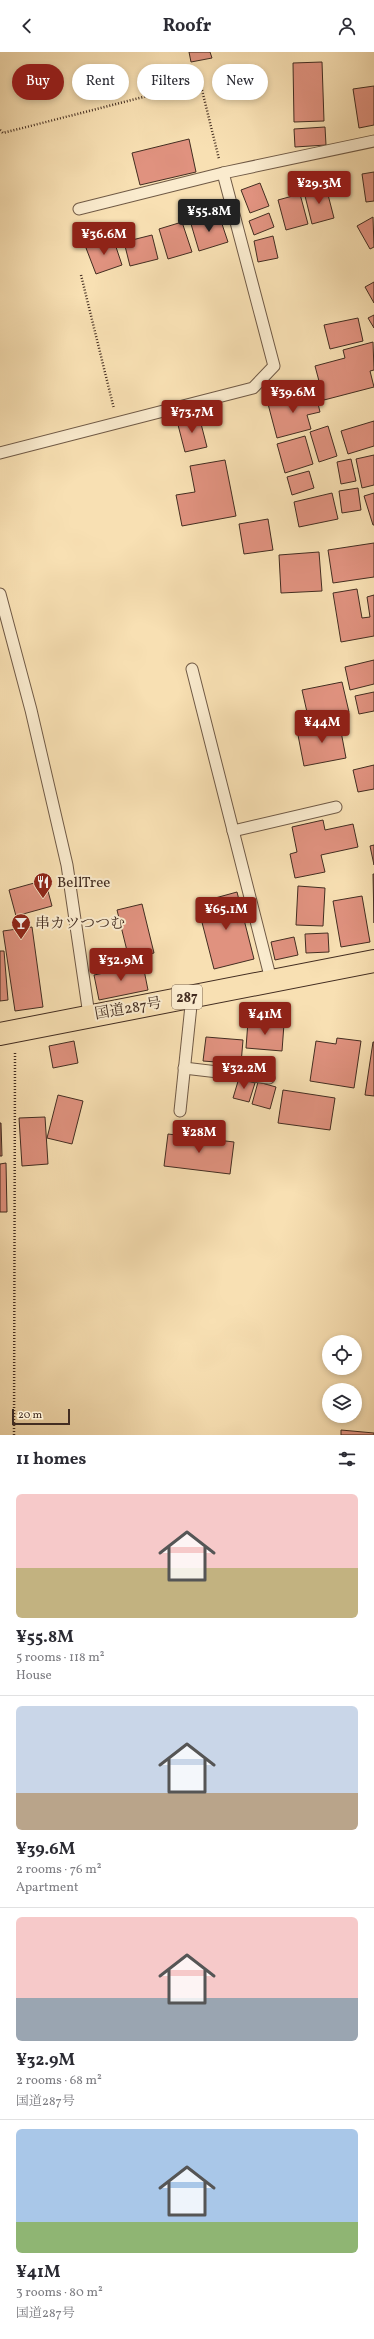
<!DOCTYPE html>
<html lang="en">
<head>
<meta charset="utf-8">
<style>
	:root { --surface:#fff; --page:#f7f7f7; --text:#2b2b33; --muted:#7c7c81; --line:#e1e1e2; --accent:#8f2418 }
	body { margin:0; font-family:Vollkorn,"Noto Serif JP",serif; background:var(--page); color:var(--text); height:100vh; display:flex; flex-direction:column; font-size:15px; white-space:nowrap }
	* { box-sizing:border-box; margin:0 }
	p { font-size:13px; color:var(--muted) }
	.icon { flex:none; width:22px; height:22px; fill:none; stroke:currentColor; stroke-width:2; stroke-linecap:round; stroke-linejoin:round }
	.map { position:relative; height:1383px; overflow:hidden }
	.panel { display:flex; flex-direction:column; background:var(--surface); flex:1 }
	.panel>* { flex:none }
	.top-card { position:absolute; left:12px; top:12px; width:350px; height:36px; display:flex; gap:8px }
	.fabs { position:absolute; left:322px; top:1283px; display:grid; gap:8px }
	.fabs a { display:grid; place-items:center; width:40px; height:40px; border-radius:50%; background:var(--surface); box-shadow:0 2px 6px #0003; font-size:20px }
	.scale { position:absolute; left:12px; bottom:10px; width:58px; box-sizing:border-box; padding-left:4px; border:2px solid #432d21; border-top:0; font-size:11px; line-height:14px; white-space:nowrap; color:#432d21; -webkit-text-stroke:3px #faebce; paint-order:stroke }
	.price { position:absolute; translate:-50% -34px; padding:0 9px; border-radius:4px; background:var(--accent); color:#fff; font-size:13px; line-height:26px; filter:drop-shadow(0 1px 2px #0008) }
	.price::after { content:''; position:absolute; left:50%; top:24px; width:12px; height:9px; margin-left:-6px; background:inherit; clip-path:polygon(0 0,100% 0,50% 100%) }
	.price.selected { background:#222; color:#fff }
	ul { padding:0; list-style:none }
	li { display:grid; align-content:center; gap:8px; height:212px; padding:0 16px }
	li+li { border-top:1px solid var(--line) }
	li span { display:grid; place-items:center; height:124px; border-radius:6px; color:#555 }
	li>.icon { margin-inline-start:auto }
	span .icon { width:72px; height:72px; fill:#fffc; stroke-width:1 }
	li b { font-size:17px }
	h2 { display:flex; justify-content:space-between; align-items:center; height:48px; padding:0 16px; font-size:17px }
	.tag { padding:0 14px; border-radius:18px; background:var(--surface); box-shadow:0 2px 6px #0003; font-size:14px; line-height:36px }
	.tag.selected { background:var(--accent); color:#fff }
	header { display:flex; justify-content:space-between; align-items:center; height:52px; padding:0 16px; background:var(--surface); font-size:18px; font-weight:700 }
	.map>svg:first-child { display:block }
</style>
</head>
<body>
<header><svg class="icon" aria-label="back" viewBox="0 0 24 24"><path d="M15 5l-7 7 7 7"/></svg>Roofr<svg class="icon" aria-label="person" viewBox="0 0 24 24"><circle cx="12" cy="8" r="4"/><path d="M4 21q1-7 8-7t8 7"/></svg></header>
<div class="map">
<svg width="374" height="1383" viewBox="0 0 374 1383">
	<rect width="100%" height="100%" fill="#f8e0b3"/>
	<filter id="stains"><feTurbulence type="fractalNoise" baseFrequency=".005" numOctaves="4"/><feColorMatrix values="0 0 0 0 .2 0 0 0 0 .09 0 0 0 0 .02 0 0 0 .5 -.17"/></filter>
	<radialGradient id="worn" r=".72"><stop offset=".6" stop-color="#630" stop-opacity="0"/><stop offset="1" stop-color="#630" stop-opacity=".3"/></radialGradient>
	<g fill="#e0927f" stroke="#432d21">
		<polygon points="189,0 210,0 212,6 191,10"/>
		<polygon points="322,10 324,69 294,70 293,11"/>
		<polygon points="374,34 374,73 359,76 353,37"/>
		<polygon points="325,75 326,93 295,95 294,77"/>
		<polygon points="189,87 196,120 140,133 132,101"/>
		<polygon points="374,120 374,149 366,150 362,122"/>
		<polygon points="260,131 269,154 250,161 241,138"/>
		<polygon points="326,135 334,166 312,172 304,140"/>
		<polygon points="300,142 308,172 286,178 278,148"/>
		<polygon points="269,161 274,175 254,183 249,169"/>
		<polygon points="219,163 228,190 199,199 191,172"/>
		<polygon points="373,165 374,195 370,197 357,174"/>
		<polygon points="182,170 192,200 168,207 159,177"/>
		<polygon points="152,183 158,207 130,214 124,190"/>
		<polygon points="273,184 278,206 258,210 254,189"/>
		<polygon points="113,186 122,213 96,222 86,196"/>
		<polygon points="374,230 374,251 365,235"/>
		<polygon points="374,263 374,276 368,266"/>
		<polygon points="358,266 363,289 330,297 324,273"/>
		<polygon points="373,290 374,318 370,319 374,335 324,348 315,314 345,306 343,298"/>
		<polygon points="315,339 320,360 307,363 311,377 277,386 268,352"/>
		<polygon points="199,364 207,395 185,400 177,369"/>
		<polygon points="374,369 374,394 348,402 341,379"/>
		<polygon points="328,374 337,404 319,410 310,380"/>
		<polygon points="305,384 313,412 285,421 277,392"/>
		<polygon points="374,403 374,433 362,436 356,407"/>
		<polygon points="351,407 356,429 341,432 337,410"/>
		<polygon points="225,408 236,464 182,474 176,443 195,440 190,414"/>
		<polygon points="309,419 314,436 292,443 287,425"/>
		<polygon points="358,436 361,458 342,461 339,439"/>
		<polygon points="332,441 338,467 299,475 294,450"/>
		<polygon points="374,441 374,473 373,473 364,444"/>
		<polygon points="268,467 273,498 244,502 239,472"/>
		<polygon points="374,491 374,525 333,531 328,498"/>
		<polygon points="319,500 322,539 281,541 279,503"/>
		<polygon points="357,537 362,566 370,565 367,545 374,543 374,584 341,590 333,541"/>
		<polygon points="374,608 374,632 350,638 345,615"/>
		<polygon points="342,630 349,660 309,669 302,638"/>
		<polygon points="374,640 374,659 359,662 355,644"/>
		<polygon points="339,669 346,706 304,714 297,678"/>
		<polygon points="374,713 374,737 358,740 353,718"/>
		<polygon points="323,768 325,778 353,772 358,795 321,803 325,820 295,826 290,802 297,800 292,775"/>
		<polygon points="374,793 374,813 370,794"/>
		<polygon points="373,822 374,822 374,871"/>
		<polygon points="45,828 52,854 16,864 9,838"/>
		<polygon points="298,834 325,836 323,874 296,873"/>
		<polygon points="237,840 254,907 214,917 197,851"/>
		<polygon points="362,844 370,890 341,895 333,849"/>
		<polygon points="142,852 154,901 129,907 117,858"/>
		<polygon points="32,875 43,955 15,959 3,879"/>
		<polygon points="328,881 329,900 306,901 305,882"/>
		<polygon points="294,885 298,903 275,908 271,890"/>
		<polygon points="0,899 4,899 8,948 0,949"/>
		<polygon points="143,913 148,938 99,948 94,923"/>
		<polygon points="248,969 284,972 282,999 246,996"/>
		<polygon points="206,985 243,988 241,1012 203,1009"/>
		<polygon points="337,986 361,989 354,1036 310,1029 316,989 336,992"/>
		<polygon points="74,989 78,1011 53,1016 49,994"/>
		<polygon points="373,990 374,990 374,1044 365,1043"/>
		<polygon points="239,1026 255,1031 249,1050 233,1046"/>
		<polygon points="258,1030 276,1035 270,1057 252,1052"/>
		<polygon points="283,1038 335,1046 330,1078 278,1071"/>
		<polygon points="58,1043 83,1049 72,1092 47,1086"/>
		<polygon points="45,1065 48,1112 22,1114 19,1066"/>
		<polygon points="0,1071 1,1071 2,1104 0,1104"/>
		<polygon points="168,1082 234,1090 230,1122 164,1114"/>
		<polygon points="6,1111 7,1160 0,1160 0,1112"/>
		<polygon points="341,1378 374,1381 374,1383 341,1383"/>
	</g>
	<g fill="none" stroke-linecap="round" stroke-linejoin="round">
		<g stroke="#705a46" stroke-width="13">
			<g id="lane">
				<polyline points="79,157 223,121 374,89"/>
				<polyline points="0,401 253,336 274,314 223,121"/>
				<polyline points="0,542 31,658 67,813 89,963"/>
				<polyline points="192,617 271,928"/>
				<polyline points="233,779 336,755"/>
				<polyline points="184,1016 269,1026"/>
				<polyline points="180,1059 192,944"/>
			</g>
		</g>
		<g stroke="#432d21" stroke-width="24">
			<polyline id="highway" points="0,982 374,909"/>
		</g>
		<g stroke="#432d21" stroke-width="2.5" stroke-dasharray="1 2" stroke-linecap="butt">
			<polyline points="0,78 3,81 194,32 201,34 219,107"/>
			<polyline points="81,223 114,357"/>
			<polyline points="14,1383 15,999"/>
		</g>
		<use href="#lane" stroke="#faebce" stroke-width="11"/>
		<use href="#highway" stroke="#f8e0b3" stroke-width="22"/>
	</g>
	<defs>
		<g id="restaurant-pin" transform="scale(1)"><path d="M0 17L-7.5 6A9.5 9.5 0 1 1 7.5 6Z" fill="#8f2418" stroke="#faebce"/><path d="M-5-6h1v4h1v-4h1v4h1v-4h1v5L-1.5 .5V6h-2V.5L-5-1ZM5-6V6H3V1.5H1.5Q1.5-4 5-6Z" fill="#fff"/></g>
		<g id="bar-pin" transform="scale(1)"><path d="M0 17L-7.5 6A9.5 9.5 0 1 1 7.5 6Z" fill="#8f2418" stroke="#faebce"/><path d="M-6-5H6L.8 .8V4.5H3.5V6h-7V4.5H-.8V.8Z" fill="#fff"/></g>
	</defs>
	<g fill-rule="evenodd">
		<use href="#restaurant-pin" x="43" y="830"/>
		<use href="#bar-pin" x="21" y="871"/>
	</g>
	<g text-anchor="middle" stroke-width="4" stroke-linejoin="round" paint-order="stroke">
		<rect fill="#faebce" stroke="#7a6655" stroke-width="1" x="172" y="933" width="30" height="24" rx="3"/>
		<g font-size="14" font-weight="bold" fill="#432d21">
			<text x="187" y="950">287</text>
		</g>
		<g font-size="15" fill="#432d21" stroke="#faebce" text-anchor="start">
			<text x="57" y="835">BellTree</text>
			<text x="35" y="876">串カツつつむ</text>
		</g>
		<g font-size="15" fill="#432d21" stroke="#faebce">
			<text transform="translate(128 956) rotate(-10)" y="5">国道287号</text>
		</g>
	</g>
	<rect width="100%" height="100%" filter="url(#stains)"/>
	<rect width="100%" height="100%" fill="url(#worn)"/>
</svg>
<div class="fabs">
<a><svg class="icon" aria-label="locate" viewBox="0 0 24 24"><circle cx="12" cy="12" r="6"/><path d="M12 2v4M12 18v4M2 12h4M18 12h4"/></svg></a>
<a><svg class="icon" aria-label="layers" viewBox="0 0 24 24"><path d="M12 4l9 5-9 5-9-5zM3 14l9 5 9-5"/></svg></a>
</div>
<div class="scale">20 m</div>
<b class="price" style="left:319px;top:153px">¥29.3M</b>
<b class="price selected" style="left:209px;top:181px">¥55.8M</b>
<b class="price" style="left:104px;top:204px">¥36.6M</b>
<b class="price" style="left:293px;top:362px">¥39.6M</b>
<b class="price" style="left:192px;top:382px">¥73.7M</b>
<b class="price" style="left:322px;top:692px">¥44M</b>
<b class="price" style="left:226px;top:879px">¥65.1M</b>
<b class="price" style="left:121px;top:930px">¥32.9M</b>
<b class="price" style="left:265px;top:984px">¥41M</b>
<b class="price" style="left:244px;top:1038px">¥32.2M</b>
<b class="price" style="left:199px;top:1102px">¥28M</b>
<div class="top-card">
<a class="tag selected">Buy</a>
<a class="tag">Rent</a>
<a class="tag">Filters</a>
<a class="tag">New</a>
</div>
</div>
<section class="panel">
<h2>11 homes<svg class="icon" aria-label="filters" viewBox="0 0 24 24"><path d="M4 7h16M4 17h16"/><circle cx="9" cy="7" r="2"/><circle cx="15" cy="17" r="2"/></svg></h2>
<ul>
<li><span style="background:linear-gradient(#f6c9c9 60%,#c2b280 0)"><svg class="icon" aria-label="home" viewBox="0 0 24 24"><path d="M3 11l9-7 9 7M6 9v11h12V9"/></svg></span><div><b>¥55.8M</b><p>5 rooms · 118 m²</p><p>House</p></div></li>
<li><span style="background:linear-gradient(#c9d6e8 70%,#b9a48a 0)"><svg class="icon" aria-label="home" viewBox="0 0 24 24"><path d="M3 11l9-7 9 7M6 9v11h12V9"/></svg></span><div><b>¥39.6M</b><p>2 rooms · 76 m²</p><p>Apartment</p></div></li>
<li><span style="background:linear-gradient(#f6c9c9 65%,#9aa5b1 0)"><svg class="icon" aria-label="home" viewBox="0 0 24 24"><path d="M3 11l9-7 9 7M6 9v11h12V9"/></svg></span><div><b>¥32.9M</b><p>2 rooms · 68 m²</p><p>国道287号</p></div></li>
<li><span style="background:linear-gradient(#a9c7e8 75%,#8fb573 0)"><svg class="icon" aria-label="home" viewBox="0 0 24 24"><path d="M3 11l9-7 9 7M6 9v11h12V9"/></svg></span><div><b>¥41M</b><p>3 rooms · 80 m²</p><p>国道287号</p></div></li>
</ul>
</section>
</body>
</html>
